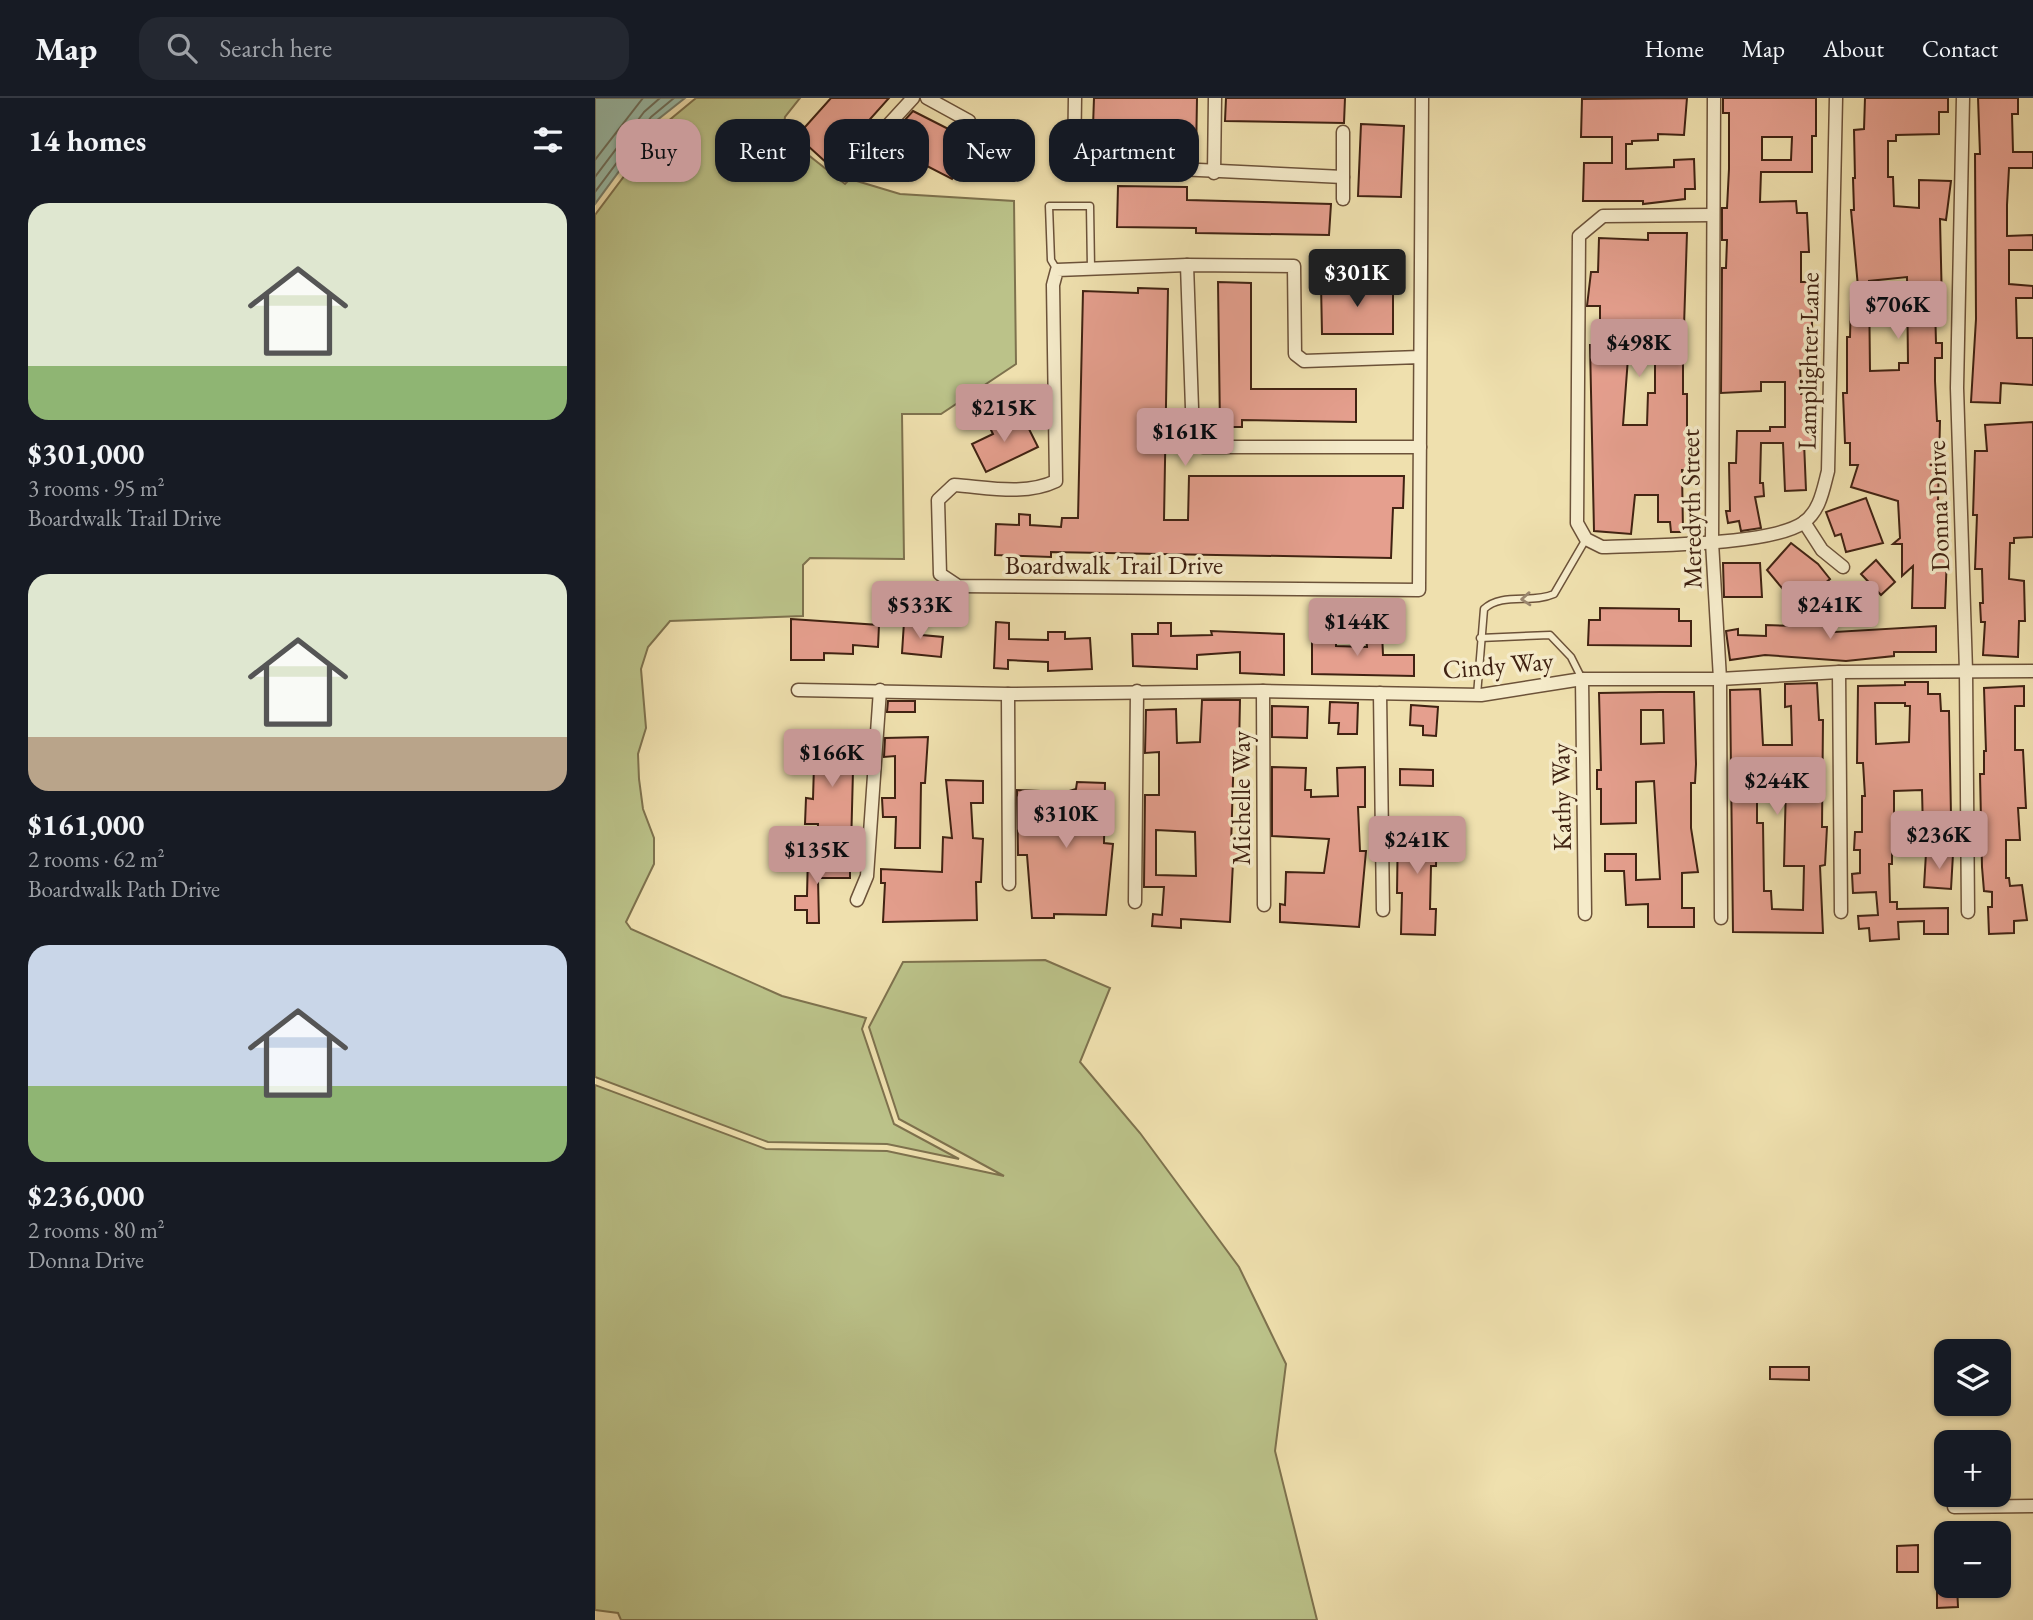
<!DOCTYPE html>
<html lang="en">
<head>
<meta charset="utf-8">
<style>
	:root { --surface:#171b24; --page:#242831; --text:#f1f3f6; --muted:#9ea1a6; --line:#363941; --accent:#c59692 }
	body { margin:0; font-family:"EB Garamond",serif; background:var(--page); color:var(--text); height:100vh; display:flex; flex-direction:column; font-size:26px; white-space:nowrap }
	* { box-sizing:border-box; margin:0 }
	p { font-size:23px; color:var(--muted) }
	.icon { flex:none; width:38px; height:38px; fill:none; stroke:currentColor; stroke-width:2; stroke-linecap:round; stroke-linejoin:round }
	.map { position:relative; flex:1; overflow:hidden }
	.side { display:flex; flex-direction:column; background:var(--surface); width:595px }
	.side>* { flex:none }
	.guide { position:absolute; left:21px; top:21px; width:665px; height:63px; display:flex; gap:14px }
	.tools { position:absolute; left:1339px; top:1241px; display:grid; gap:14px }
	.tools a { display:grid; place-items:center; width:77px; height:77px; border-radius:14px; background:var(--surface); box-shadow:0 2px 5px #0004; font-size:35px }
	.price { position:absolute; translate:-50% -60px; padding:0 16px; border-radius:7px; background:var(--accent); color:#111; font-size:23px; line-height:46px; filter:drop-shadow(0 2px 4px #0008) }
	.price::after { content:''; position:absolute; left:50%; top:42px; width:21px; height:16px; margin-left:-10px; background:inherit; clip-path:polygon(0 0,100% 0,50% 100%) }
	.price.selected { background:#222; color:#fff }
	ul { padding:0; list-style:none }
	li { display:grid; align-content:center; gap:14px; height:371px; padding:0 28px }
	li span { display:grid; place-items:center; height:217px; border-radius:21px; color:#555 }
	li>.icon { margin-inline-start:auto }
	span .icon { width:126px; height:126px; fill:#fffc; stroke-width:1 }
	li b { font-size:30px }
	h2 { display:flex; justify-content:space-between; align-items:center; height:84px; padding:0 28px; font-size:30px }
	.tag { padding:0 24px; border-radius:21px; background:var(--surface); box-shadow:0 2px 5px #0004; font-size:24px; line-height:63px }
	.tag.selected { background:var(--accent); color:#111 }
	header { display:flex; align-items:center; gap:42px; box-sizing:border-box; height:98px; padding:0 35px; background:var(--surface); border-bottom:2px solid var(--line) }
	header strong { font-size:33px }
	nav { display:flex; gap:38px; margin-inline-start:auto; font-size:24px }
	.search { width:490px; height:63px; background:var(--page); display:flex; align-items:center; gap:18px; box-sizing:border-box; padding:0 24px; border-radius:21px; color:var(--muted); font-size:26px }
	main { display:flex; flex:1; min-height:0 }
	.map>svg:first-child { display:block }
</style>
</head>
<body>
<header>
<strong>Map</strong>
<div class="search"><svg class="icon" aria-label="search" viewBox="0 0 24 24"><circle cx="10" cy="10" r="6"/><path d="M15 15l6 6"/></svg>Search here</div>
<nav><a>Home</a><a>Map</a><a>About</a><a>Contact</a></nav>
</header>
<main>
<section class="side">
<h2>14 homes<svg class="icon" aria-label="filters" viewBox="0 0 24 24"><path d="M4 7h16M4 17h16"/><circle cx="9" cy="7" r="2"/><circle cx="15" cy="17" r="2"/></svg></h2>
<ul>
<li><span style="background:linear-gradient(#dfe7d0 75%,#8fb573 0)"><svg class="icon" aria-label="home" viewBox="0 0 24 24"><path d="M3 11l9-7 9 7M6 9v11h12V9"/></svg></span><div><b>$301,000</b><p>3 rooms · 95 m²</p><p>Boardwalk Trail Drive</p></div></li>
<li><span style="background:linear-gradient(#dfe7d0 75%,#b9a48a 0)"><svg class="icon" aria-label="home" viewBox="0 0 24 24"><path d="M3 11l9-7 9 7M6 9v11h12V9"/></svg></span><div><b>$161,000</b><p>2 rooms · 62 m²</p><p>Boardwalk Path Drive</p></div></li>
<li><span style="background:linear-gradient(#c9d6e8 65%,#8fb573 0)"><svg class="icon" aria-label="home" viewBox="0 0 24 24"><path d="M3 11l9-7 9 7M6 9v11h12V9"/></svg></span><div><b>$236,000</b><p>2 rooms · 80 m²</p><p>Donna Drive</p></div></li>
</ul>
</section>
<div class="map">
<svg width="1438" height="1522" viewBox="0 0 1438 1522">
	<rect width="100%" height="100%" fill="#efe0ae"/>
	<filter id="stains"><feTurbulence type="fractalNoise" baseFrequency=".00286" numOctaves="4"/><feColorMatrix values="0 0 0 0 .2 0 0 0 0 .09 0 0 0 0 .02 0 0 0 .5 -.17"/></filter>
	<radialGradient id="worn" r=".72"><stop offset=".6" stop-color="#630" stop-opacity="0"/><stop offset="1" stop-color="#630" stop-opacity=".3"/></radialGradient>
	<g fill="#bbc289" stroke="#7e724e" stroke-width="2">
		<polygon points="101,0 205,0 190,19 189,27 203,43 202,48 250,86 255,81 305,96 419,103 421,266 346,316 307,316 309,461 215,460 208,467 208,518 75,523 53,549 46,571 51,630 43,656 44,681 48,711 59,740 59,766 31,824 36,831 187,898 271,920 267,931 299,1026 364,1061 292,1046 173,1044 0,979 0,117 66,29"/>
		<polygon points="450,862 515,890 485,964 545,1035 644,1169 691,1266 680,1353 722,1522 26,1522 23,1515 0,1512 0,987 171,1051 292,1053 409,1078 304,1021 274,929 308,864"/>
	</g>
	<polygon fill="#9abdaa" stroke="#767f6d" stroke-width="2" points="0,0 90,0 61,23 0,106"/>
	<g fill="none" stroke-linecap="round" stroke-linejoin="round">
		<g stroke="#6d705e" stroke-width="2">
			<polyline points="0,62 48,0"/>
			<polyline points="0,79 49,14 65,0"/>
			<polyline points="0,94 56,19 79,0"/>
		</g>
	</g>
	<g fill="#e59f8e" stroke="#402212" stroke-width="2" fill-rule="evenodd">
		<polygon points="236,0 294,0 234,67 202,38"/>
		<polygon points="499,0 602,0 601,60 497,57"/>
		<polygon points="631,0 750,0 749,25 630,23"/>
		<polygon points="1092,0 1089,37 1063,36 1063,42 1037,43 1037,46 1031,46 1031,71 1079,69 1079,62 1099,61 1100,91 1090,91 1090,101 1048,106 1048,103 988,103 989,65 1017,65 1017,39 986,39 987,1"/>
		<path d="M1128,0H1221V38H1217V74H1166L1165,104L1201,103L1202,115H1212L1214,154H1206V184H1216L1218,265H1205L1206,296H1218V319L1217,344H1209L1211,392L1190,393L1188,345H1166L1165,385H1168L1169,398L1160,399L1166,430L1146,433L1144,423L1133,425L1131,413H1135L1134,365H1141L1142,333H1175V329H1190V284H1166V293L1126,295L1127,170H1131L1132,142H1127V110H1132L1134,71V15H1128ZM1167,39H1197L1196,62H1167Z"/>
		<path d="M1270,0H1353V14H1344V36L1301,37V43H1293V79H1298L1299,108L1324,110V82L1356,83L1351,122L1345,121L1347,207H1340L1341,245H1347V260H1340V283L1342,323H1345L1343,403H1348L1349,457H1352L1350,510H1317L1318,468L1307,478V446H1298L1305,440L1303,403L1256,389L1263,367H1255V345H1250L1248,295H1252V239H1255L1256,201L1264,200L1256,112H1259L1258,80H1260L1259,32L1269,31ZM1312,179L1313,265H1304V272L1275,273L1274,183Z"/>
		<polygon points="1383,0 1423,0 1423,16 1417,16 1418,54 1438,54 1438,70 1414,70 1412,107 1412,138 1438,137 1438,152 1414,152 1414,186 1438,188 1438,200 1421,200 1422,240 1438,240 1438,287 1406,285 1405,305 1376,304 1381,221 1380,56 1385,56"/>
		<polygon points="318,13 377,43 357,81 295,49 308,24"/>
		<polygon points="766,26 809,28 806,99 763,98"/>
		<polygon points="523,88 592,89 592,102 736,106 734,137 601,135 601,130 522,129"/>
		<path d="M1053,135H1092L1088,260V296H1092V372H1087L1088,434H1076L1075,424H1063V397H1040L1036,436L999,433L995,247H1005V208H992L996,174H1003L1004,140L1053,142ZM1033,260H1060V295H1053L1052,327H1028Z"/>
		<polygon points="623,184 656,185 656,291 761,291 761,324 647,322 647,329 625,329"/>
		<polygon points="726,186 798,186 798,236 727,236"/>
		<polygon points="543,190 573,191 569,422 593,422 594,378 809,378 808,410 798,410 796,460 456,454 456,459 400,457 401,426 424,427 424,416 435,417 435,427 466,429 467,420 483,420 488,193 543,195"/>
		<polygon points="403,321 408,331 429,321 443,349 391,374 377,346 398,336 393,326"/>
		<polygon points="1438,324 1438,439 1419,440 1419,445 1415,445 1414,481 1429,483 1430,523 1424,523 1423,559 1388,557 1390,524 1386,524 1385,505 1388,505 1387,471 1380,471 1382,417 1378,417 1380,353 1392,353 1390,327"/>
		<polygon points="1271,400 1288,445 1251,454 1246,436 1240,438 1231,414"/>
		<polygon points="1196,445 1223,466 1235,481 1202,508 1172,472"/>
		<polygon points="1281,462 1300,484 1286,497 1266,476"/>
		<polygon points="1128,465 1165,465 1167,499 1129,499"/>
		<rect x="1245" y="489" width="17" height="21"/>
		<polygon points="1005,510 1084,511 1084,523 1096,523 1096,548 993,547 994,522 1005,522"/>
		<polygon points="1202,514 1240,516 1240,534 1341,528 1341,554 1299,554 1299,558 1251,563 1170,557 1135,562 1131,533 1143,531 1143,537 1171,538 1171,527 1202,528"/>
		<polygon points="196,521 284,527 283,549 258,547 258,556 229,555 229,562 196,562"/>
		<polygon points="309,524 327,525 327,537 348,539 346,559 307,555"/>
		<polygon points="401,524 414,525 414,541 453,542 453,534 470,534 470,541 495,540 497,571 453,573 453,564 413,562 413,571 399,570"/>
		<polygon points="563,525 576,525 576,538 617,537 616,533 689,536 689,577 645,575 645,554 602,557 602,571 538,568 537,536 563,536"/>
		<polygon points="717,530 729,530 729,542 741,542 741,548 772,549 771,535 787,534 788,557 819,557 819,578 717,576"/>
		<path d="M1310,584H1333V596H1345L1346,613H1354L1356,718L1341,719V747H1306V752H1297V766H1294L1295,804H1302V811L1353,810V836H1329V823L1303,824L1304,841L1275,843L1274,830L1264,831L1263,818L1283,817L1281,794L1258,795L1257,776L1265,775V752H1259L1260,734H1267V698H1270L1268,665H1262L1263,588L1310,587ZM1280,605H1310V608H1315L1314,644L1281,646ZM1327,692L1328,734H1299V693Z"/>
		<path d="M1222,585L1224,622H1228L1227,729H1232L1230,767L1225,768L1228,835L1138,834L1135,592L1165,591L1168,647H1197L1196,608L1190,609V586ZM1191,685L1189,768H1209L1208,812L1177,811L1176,793H1169L1168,725H1162V698H1166V686Z"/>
		<polygon points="1429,588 1429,608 1420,608 1420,652 1428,652 1431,710 1423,710 1425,742 1411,742 1411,780 1414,780 1415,788 1427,787 1432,822 1419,823 1419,835 1394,836 1393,809 1397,809 1397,794 1389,793 1387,769 1385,676 1389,676 1389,653 1391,653 1389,590"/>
		<path d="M1065,594H1099L1101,666L1100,685H1096V730L1103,774L1087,775V810H1099V829H1053V806L1031,807L1029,773H1010V756H1041V782L1065,781L1059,683L1041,684V725L1006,726V691H1002V672H1006L1004,595ZM1046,612H1068L1069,645L1046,646Z"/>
		<path d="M607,602H645L644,650H639L636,749H646V765L638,764L635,824L586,821V830L557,828L558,816L567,817L569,789H549L550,697H564V654L550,655L551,612L581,611L582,645L605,644ZM561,732L600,734L601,778L561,777Z"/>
		<polygon points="293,603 320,603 320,614 292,614"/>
		<polygon points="735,604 763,605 762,636 743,636 744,625 734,625"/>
		<polygon points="816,607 843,609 841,638 828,637 828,628 815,627"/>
		<polygon points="677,608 713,609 712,640 677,639"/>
		<polygon points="220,632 259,633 256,750 222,750 223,726 210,726 211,700 218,701"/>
		<polygon points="333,639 330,685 326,685 325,750 300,750 301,719 288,719 287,700 300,700 300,658 289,659 290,640"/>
		<polygon points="677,669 711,670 710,692 716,692 716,699 743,698 742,670 770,669 770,709 763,709 765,753 771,753 764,829 685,824 685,806 690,807 691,774 729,775 734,741 677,738"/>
		<polygon points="805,671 838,672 838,688 805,687"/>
		<polygon points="351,682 388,683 388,705 376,705 378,740 388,741 386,784 381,784 382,822 288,824 290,785 286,785 286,771 347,774 348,739 357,740"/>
		<polygon points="482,684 510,685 509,745 518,746 511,817 459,816 459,820 437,820 432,757 423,757 422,692 471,694 481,691"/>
		<polygon points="803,724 842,725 841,768 836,768 835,811 841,811 840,837 806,836 807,795 802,795"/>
		<polygon points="1331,755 1358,756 1356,791 1329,789"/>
		<polygon points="213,756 223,756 226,768 255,770 255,780 223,780 224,825 212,825 212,812 200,812 200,798 212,798"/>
		<polygon points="1175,1269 1214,1269 1214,1282 1175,1281"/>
		<polygon points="1323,1447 1323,1474 1302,1474 1302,1448"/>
		<polygon points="1342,1488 1362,1488 1363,1509 1342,1510"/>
	</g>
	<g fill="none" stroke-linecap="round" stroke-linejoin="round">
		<g stroke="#6c5239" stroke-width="9">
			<g id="service">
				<polyline points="462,172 456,162 454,108 495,108 496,170"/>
				<polyline points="885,540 955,537 976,559 987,581"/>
				<path d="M882,597L889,511C907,494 937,506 959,496L991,441"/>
			</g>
		</g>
		<g stroke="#6c5239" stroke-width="15">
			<g id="minor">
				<polyline points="332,0 374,23"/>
				<polyline points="480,0 479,66 748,79"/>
				<polyline points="1119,0 1117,444 1125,581 1126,820"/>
				<polyline points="1368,0 1362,290 1371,573 1373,814"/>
				<polyline points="250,74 318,0"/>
				<polyline points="619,75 620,0"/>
				<polyline points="748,101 748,34"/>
				<path d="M1117,117L1008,118L984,138L982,425L991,441L1007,449C1052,447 1173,448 1208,425C1225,413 1228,392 1233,373L1241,0"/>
				<polyline points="592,167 598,339 608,349 825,349"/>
				<path d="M825,259L709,263L700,256L699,168L592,167L462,172L458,187L461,383C430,398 391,389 359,387L343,402L345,476L363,488L824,492L827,0"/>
				<polyline points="1209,424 1227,452 1248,469"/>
				<polyline points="1244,574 1246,814"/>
				<polyline points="987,581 990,816"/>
				<polyline points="203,592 413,596 668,593 886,597 987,581 1125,581 1244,574 1438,573"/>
				<polyline points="668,593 669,807"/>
				<polyline points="785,595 788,812"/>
				<polyline points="413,596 414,786"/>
				<polyline points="262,802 272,778 285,592"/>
				<polyline points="540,804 542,593"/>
				<polyline points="1359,1409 1438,1408"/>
			</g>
		</g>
		<use href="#service" stroke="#f5ebca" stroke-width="6"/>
		<use href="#minor" stroke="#f5ebca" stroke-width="12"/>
	</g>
	<defs><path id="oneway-chevron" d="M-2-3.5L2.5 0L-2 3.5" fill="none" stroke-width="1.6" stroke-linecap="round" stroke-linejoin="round" transform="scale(1.75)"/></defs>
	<use stroke="#9a866e" href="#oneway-chevron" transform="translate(931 501) rotate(176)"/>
	<g text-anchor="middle" stroke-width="7" stroke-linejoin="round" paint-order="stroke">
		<g font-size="26" fill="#402212" stroke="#f5ebca">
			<text transform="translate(1213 263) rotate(-89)" y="9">Lamplighter Lane</text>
			<text transform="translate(1343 408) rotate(-92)" y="9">Donna Drive</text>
			<text transform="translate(1096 411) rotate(-91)" y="9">Meredyth Street</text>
			<text x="519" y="476">Boardwalk Trail Drive</text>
			<text transform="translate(903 567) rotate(-5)" y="9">Cindy Way</text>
			<text transform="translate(966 699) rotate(-91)" y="9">Kathy Way</text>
			<text transform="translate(646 700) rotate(-90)" y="9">Michelle Way</text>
		</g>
	</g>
	<rect width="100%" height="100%" filter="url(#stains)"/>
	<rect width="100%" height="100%" fill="url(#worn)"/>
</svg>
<div class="tools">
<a><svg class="icon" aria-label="layers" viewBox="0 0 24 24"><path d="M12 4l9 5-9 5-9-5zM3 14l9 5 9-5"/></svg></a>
<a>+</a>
<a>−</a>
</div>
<b class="price selected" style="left:762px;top:211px">$301K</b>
<b class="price" style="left:1303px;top:243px">$706K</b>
<b class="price" style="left:1044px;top:281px">$498K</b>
<b class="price" style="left:409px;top:346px">$215K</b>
<b class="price" style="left:590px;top:370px">$161K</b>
<b class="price" style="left:325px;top:543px">$533K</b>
<b class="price" style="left:1235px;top:543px">$241K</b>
<b class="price" style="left:762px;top:560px">$144K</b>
<b class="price" style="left:237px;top:691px">$166K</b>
<b class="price" style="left:1182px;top:719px">$244K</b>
<b class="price" style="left:471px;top:752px">$310K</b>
<b class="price" style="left:1344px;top:773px">$236K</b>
<b class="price" style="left:822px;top:778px">$241K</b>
<b class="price" style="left:222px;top:788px">$135K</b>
<div class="guide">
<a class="tag selected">Buy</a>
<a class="tag">Rent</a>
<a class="tag">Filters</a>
<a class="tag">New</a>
<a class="tag">Apartment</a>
</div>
</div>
</main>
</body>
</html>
